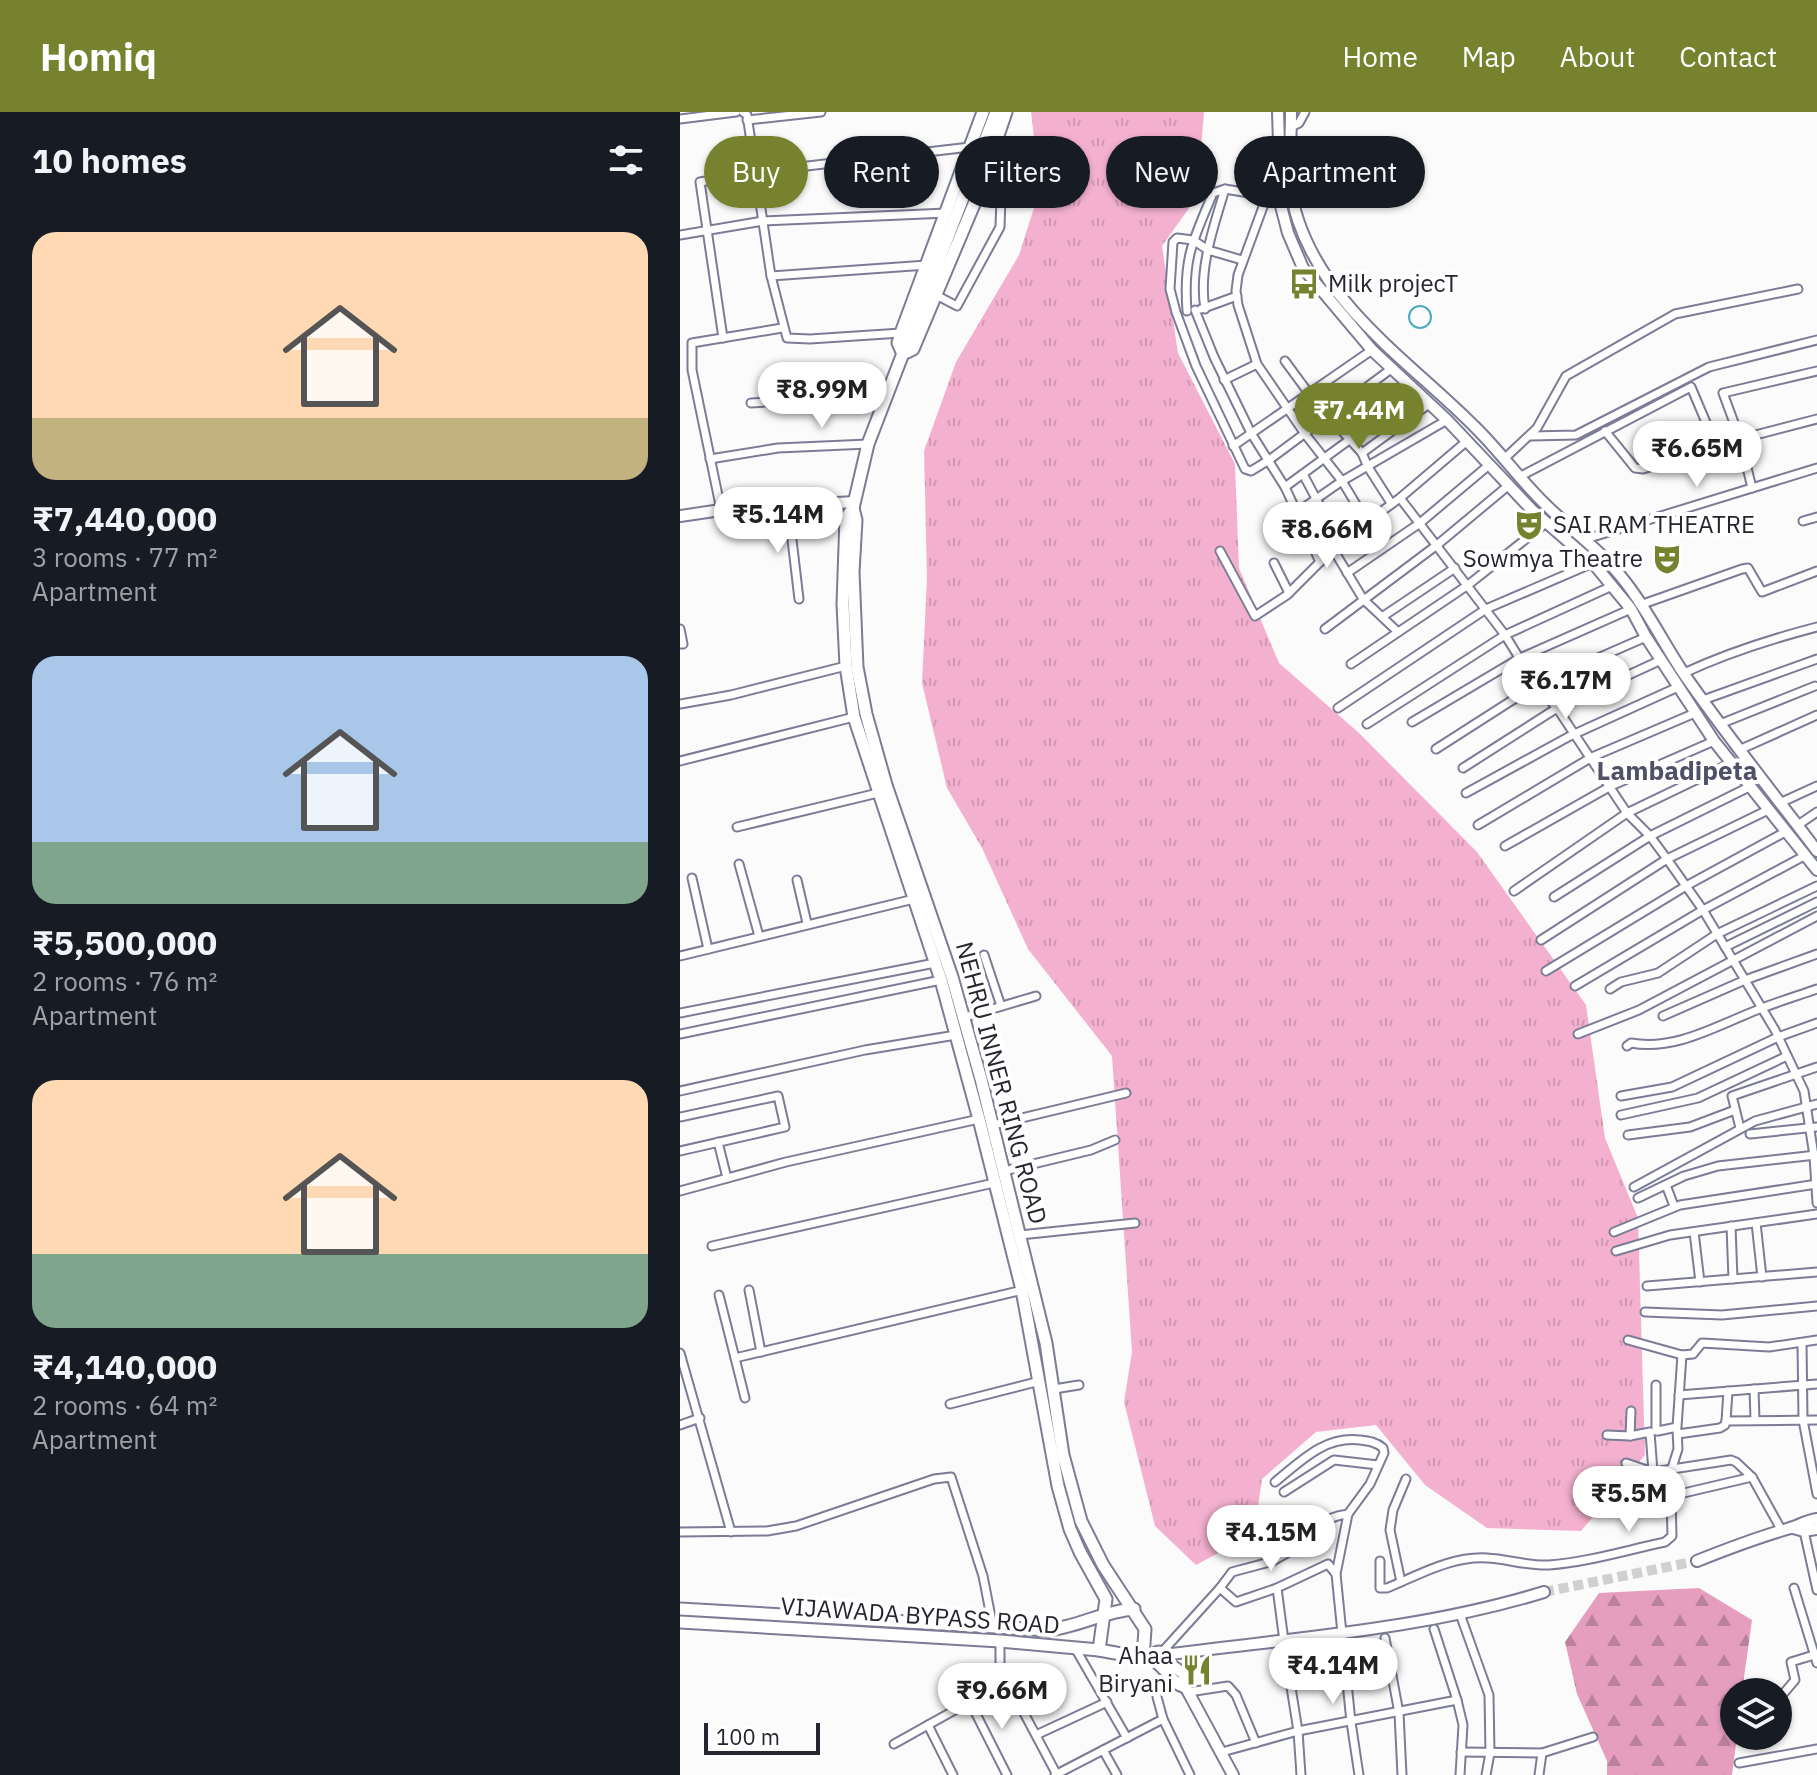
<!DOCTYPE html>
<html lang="en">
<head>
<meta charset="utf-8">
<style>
	:root { --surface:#171b24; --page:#20242c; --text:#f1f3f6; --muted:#9ea1a6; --accent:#77822e }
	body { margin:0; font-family:"IBM Plex Sans",sans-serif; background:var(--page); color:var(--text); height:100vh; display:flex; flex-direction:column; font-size:30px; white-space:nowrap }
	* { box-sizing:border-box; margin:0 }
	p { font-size:26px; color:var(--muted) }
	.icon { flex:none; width:44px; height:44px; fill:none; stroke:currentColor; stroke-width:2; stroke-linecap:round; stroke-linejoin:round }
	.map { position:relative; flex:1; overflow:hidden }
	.details { display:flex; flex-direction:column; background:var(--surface); width:680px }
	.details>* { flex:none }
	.banner { position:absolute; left:24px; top:24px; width:760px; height:72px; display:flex; gap:16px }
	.controls { position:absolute; left:1040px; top:1566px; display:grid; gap:16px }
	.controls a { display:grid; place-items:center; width:72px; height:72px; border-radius:50%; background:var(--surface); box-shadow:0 2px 6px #0004; font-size:40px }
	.scale { position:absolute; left:24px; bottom:20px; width:116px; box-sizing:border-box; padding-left:8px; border:4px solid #252530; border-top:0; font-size:22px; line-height:28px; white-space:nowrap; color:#252530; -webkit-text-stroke:6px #fff; paint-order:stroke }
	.price { position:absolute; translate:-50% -68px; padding:0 18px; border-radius:28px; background:#fff; color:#222; font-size:26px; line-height:52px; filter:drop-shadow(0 2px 4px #0008) }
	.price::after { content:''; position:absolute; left:50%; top:48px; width:24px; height:18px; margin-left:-12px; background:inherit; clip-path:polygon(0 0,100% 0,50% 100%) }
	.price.on { background:var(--accent); color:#fff }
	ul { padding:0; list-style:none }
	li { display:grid; align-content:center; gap:16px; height:424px; padding:0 32px }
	li span { display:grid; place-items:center; height:248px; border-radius:24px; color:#555 }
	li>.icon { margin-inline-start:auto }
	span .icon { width:144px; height:144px; fill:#fffc; stroke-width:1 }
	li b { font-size:34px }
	h2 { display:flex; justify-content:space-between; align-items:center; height:96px; padding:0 32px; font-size:34px }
	.pill { padding:0 28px; border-radius:36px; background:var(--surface); box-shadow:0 2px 6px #0004; font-size:28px; line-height:72px }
	.pill.on { background:var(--accent); color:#fff }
	header { display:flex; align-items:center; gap:48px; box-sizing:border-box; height:112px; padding:0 40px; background:var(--accent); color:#fff }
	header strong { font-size:38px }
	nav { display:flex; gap:44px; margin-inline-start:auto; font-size:28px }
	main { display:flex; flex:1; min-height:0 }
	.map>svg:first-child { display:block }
</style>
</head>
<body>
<header>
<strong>Homiq</strong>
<nav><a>Home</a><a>Map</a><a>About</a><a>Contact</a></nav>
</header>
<main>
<section class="details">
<h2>10 homes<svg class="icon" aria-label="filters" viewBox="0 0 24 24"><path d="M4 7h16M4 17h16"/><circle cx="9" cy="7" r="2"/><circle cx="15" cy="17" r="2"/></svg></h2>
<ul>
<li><span style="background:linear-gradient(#ffd9b3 75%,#c2b280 0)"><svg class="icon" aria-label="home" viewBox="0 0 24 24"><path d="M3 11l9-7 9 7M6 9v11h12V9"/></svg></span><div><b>₹7,440,000</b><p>3 rooms · 77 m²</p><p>Apartment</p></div></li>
<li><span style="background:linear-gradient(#a9c7e8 75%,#7fa58c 0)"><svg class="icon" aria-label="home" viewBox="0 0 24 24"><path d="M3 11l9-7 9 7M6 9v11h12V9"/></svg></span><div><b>₹5,500,000</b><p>2 rooms · 76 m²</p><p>Apartment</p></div></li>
<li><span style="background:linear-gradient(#ffd9b3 70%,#7fa58c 0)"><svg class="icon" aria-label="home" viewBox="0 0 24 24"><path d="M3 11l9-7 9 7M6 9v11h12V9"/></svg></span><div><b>₹4,140,000</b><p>2 rooms · 64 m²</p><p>Apartment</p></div></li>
</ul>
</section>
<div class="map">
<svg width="1137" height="1663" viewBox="0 0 1137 1663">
	<defs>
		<pattern id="grass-tufts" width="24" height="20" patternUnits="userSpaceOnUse" patternTransform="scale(2)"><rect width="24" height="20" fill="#f4b1cf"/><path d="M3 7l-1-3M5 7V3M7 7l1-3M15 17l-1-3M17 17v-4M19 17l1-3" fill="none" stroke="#d198b2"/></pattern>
		<pattern id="forest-firs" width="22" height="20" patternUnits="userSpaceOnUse" patternTransform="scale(2)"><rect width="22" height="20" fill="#e69ebf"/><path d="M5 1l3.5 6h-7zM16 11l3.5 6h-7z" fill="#ba819c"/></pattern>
	</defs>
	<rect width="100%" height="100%" fill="#fbfbfb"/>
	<polygon fill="url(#grass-tufts)" points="351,0 524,0 517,85 482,134 498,241 555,352 559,456 599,551 679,621 797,740 906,893 925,1026 958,1106 965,1343 901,1419 807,1416 745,1373 696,1313 636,1320 582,1367 574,1422 516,1453 475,1414 444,1290 452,1240 432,944 348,837 302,736 267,676 242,571 247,466 244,339 276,250 339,143 360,77"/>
	<polygon fill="url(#forest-firs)" points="1019,1476 1072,1508 1062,1580 1054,1580 1054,1624 1057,1624 1052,1663 927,1663 927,1649 897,1582 885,1530 919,1481"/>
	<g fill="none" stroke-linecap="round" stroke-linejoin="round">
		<circle stroke="#4cabc2" stroke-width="2" cx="740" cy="205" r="11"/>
		<polyline stroke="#d0d0d2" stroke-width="10" stroke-dasharray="10 5" stroke-linecap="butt" points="864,1480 1017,1449"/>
		<g stroke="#7b7c95" stroke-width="11">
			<g id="street">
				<polyline points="63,0 67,3 91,164 107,226 130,227 221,221"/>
				<polyline points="0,7 56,0"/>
				<polyline points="67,8 141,0"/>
				<polyline points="611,15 619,11 625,0"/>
				<polyline points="601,85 587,84 558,163 556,179 558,193 577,252 625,322 662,369 686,409"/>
				<polyline points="0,123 83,109 267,101"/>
				<polyline points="562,148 528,138 513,128 497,126 493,130 490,177 496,200 516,254 565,357 571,359 589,348 711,257"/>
				<polyline points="91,164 247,153"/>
				<polyline points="256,183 277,194 320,115 321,85 317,31"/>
				<polyline points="521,197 557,184"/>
				<path d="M525,197C518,157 534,114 545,77"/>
				<polyline points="515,198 534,245 571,321 605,375 640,450"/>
				<path d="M507,199C503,146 513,128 533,81L545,77L587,84"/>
				<polyline points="43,226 20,70 75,60 290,35"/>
				<polyline points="605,249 633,287 682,341 688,355 711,391"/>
				<polyline points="544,268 577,252"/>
				<polyline points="71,291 207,283"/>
				<polyline points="925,319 955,356 963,357 1060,327 1043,281 1137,259"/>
				<polyline points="851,324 896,323 1029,255 1137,228"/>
				<polyline points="553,334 692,238"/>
				<polyline points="682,341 749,292"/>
				<polyline points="30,347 98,336 188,332"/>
				<polyline points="824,347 857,316 886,264 995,202 1118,177"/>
				<polyline points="623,362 659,430 720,386 787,329"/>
				<polyline points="839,365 1011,275 1036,334"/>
				<polyline points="605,375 736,279"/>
				<polyline points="1072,376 1060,327 1137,307"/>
				<polyline points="720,386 825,523 856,573 877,596 947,701 970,724 987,747 1023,798 1095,918 1124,979 1134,1044 1137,1091"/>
				<polyline points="108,394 119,487"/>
				<polyline points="41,398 12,258 12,231 102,216"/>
				<polyline points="616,401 662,369 767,308"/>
				<polyline points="1123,409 1137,405"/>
				<polyline points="906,427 1137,356"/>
				<polyline points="655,435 653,437 683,487 718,520"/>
				<polyline points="540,439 575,504 607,483 653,437"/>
				<polyline points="594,451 609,481"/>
				<polyline points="667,461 740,411 809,353"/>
				<polyline points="963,492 1062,457 1068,456 1082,480 1137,459"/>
				<polyline points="702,505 775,456"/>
				<polyline points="0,517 3,532 0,532"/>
				<polyline points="645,517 757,433 829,373"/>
				<polyline points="671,552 788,473 866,411"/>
				<path d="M1004,561C1047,541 1091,527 1137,515"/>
				<polyline points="1023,588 1137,547"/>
				<polyline points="0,592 51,583 166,554"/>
				<polyline points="658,596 806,497 913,451"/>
				<polyline points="732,610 840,546 951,497"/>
				<polyline points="687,612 825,523 932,474"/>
				<polyline points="1040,612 1135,574"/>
				<polyline points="756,637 856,573 966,525"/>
				<polyline points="1059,638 1137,603"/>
				<polyline points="0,649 174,605"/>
				<polyline points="783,656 877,596 981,548"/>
				<polyline points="786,681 890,624 998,575"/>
				<polyline points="1100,691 1137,674"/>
				<polyline points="798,713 912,645 1015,601"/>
				<polyline points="1118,713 1137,700"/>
				<polyline points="57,715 198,681"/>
				<polyline points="825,734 931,674 1034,629"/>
				<polyline points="59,752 79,824"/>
				<polyline points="12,766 28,837"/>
				<polyline points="117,768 127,811"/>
				<polyline points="834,779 947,701 1051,651"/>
				<polyline points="874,785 970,724 1069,675"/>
				<polyline points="861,828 987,747 1088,698"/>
				<polyline points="1045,835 1137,790"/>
				<polyline points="304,843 321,894"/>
				<polyline points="0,844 234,787"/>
				<polyline points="866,859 1006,774 1107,719"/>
				<polyline points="895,874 1023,798 1126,743"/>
				<polyline points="930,877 941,870 978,861 1037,822 1137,774"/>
				<polyline points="0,901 255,851"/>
				<polyline points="983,904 1065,868 1137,842"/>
				<polyline points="282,906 356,884"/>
				<polyline points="0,922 261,868"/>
				<polyline points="898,922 959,898 1137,804"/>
				<path d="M947,934L951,931C995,939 1036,914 1077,898C1097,890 1117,884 1137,877"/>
				<polyline points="0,979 185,938 276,923"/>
				<polyline points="941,984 992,975 1098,925 1137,911"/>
				<polyline points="941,1003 1018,986 1107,944"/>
				<polyline points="0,1005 98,984 105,1015 0,1039"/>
				<polyline points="313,1013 446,981"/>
				<polyline points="1060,1016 1052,984 1137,955"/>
				<polyline points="1070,1022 1137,1015"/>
				<polyline points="948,1023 1010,1015 1055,998"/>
				<polyline points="38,1030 47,1066"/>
				<polyline points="324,1059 411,1038 435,1028"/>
				<polyline points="986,1073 994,1094"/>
				<polyline points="954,1075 1075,1009 1137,992"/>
				<polyline points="0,1079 106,1050 299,1007"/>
				<polyline points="958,1086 1004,1064 1038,1054 1136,1043"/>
				<polyline points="1076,1111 1082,1165"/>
				<polyline points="1051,1114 1053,1167"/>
				<polyline points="934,1120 1000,1093 1137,1072"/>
				<polyline points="1014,1120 1020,1170"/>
				<polyline points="340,1123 455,1111"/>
				<polyline points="32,1134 314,1071"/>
				<polyline points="936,1139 990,1123 1137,1102"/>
				<polyline points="967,1174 1137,1160"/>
				<polyline points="69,1178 81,1240"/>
				<polyline points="39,1183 55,1246"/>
				<polyline points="965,1200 1042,1203 1137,1194"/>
				<polyline points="948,1228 1002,1243 1013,1242 1022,1231 1089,1235 1137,1228"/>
				<polyline points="1122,1231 1123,1308 1137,1382"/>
				<polyline points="0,1241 51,1420"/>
				<polyline points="976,1273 976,1319"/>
				<polyline points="374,1277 399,1273"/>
				<polyline points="1074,1277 1075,1308"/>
				<polyline points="999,1283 1137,1272"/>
				<polyline points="65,1286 55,1246 343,1178"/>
				<polyline points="270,1292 360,1269"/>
				<polyline points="1046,1309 1048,1279"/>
				<polyline points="0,1313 20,1306"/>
				<polyline points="978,1319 997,1315 1002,1243"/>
				<polyline points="998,1322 1040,1316 1045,1313 1046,1309 1137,1308"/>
				<polyline points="927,1323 950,1324 970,1320 973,1360"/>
				<polyline points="950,1324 951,1299"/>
				<polyline points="946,1351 973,1360 1051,1348 1056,1350 1072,1365"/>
				<polyline points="991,1359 998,1337 997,1318"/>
				<path d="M595,1370C621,1349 644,1324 680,1328C689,1329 696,1330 703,1336L704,1341L690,1372L668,1402L656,1462"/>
				<polyline points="604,1380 654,1348 698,1353"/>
				<polyline points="1124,1419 1137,1478"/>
				<polyline points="0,1420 87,1419 116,1414 254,1367 271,1365 303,1464 313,1515"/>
				<path d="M700,1449V1476H707C739,1463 771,1444 807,1446C828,1447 847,1454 869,1453C908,1450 947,1438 985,1430L992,1424L991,1384L1072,1365L1102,1419"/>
				<polyline points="721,1470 710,1418 713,1398 726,1367"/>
				<path d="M540,1476L552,1460L593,1449L623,1432L622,1425C635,1413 650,1404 668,1402"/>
				<polyline points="597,1476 604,1529"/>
				<polyline points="1114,1476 1137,1551"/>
				<polyline points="780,1502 809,1583 810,1641 806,1663"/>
				<polyline points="754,1517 777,1588"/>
				<polyline points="705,1526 719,1601 722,1663"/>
				<polyline points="395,1536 447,1626"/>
				<polyline points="482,1540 540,1476 556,1490 597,1476 648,1452 656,1462 671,1610 679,1663"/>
				<polyline points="606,1544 618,1619 621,1663"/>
				<polyline points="327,1569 377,1663"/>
				<polyline points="509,1580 548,1574 556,1583 576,1631"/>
				<polyline points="477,1585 483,1607 510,1663"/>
				<polyline points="1098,1588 1115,1568 1111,1550 1137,1542"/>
				<polyline points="290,1590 327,1663"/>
				<polyline points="248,1613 327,1569 320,1552 320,1529"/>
				<polyline points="356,1623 427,1590"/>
				<polyline points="214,1632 248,1613 273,1663"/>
				<polyline points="423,1638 437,1663"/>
				<polyline points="542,1640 618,1619 777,1588 783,1613 780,1663"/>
				<polyline points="781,1640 862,1641 913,1625"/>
				<polyline points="1059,1651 1137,1637"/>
				<polyline points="375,1663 483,1607"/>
				<polyline points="859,1663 862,1641"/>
			</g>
		</g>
		<g stroke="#7b7c95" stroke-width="14">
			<g id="secondary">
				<polyline points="598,0 601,94 608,121 623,156 692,238 767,308 852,398 913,451 951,497 966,525 1034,629 1137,758"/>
				<path d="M611,0C611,35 606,74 618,108C648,198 733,252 797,317C821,341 841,369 866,393C887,414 912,432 932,454C963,488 981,528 1006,565C1048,625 1093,681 1137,739"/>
				<polyline points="0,404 41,398 174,390"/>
				<polyline points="1113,1416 1124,1419 1137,1417"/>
				<path d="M1017,1449C1047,1437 1076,1426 1107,1417C1118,1414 1125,1409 1137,1407"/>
				<circle cx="479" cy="1545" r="5.5"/>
				<path d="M484,1543C611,1526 741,1518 864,1480"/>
				<polyline points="484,1548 503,1561 506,1576 553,1663"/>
				<polyline points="476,1550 499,1573 506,1576"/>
			</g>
		</g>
		<g stroke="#7b7c95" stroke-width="15">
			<g id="primary">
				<polyline points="227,240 233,237 297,85 326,0"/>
				<polyline points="223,242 218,231 221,221 303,0"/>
				<polyline points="173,396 166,406 163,492 166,554 174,605 261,868 299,1007 342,1178 378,1374 390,1417 400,1440 426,1487 419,1538"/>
				<path d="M0,1497L368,1518C398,1515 424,1499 454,1497"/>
				<polyline points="0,1510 320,1529 419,1538 463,1546 465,1517 423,1453 401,1409 383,1343 366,1231 301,967 272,865 206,673 186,602 177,555 173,460 176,408 173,396 188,332 316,0"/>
			</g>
		</g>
		<use href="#street" stroke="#fff" stroke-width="7"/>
		<use href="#secondary" stroke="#fff" stroke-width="10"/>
		<use href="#primary" stroke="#fff" stroke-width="11"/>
	</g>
	<defs>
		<g id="bus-bare" transform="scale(2.4)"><path d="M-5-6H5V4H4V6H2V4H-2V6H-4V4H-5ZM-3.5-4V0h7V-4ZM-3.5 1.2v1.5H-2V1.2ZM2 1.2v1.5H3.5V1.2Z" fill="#77822e" stroke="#fff" stroke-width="2.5" paint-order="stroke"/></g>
		<g id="theatre-bare" transform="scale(2.4)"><path d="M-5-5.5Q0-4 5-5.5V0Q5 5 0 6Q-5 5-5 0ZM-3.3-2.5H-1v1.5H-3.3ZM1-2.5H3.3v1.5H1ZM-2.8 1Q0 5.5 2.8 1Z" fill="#77822e" stroke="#fff" stroke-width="2.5" paint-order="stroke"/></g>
		<g id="restaurant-bare" transform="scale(2.4)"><path d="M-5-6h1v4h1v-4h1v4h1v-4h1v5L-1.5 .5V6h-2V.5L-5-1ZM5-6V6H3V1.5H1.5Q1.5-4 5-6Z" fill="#77822e" stroke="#fff" stroke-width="2.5" paint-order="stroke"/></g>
	</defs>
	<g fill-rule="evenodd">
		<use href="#bus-bare" x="624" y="172"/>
		<use href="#theatre-bare" x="849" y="413"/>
		<use href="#theatre-bare" x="987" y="447"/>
		<use href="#restaurant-bare" x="517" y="1558"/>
	</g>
	<g text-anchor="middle" stroke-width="8" stroke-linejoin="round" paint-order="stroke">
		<g font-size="24" fill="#252530" stroke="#fff" text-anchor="start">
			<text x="648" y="180">Milk projecT</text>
			<text x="873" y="421">SAI RAM THEATRE</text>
			<text x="963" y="455" text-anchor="end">Sowmya Theatre</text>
			<text x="493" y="1552" text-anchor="end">Ahaa<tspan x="493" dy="28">Biryani</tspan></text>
		</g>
		<g font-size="24" fill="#252530" stroke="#fff">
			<text transform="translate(321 971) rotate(75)" y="8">NEHRU INNER RING ROAD</text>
			<text transform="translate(240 1504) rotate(4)" y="8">VIJAWADA BYPASS ROAD</text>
		</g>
		<g font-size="26" font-weight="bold" fill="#505168" stroke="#fff">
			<text x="997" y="668">Lambadipeta</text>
		</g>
	</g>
</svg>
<div class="controls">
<a><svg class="icon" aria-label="layers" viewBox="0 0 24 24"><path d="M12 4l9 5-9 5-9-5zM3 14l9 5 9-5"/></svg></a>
</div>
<div class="scale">100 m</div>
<b class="price" style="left:142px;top:318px">₹8.99M</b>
<b class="price on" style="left:679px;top:339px">₹7.44M</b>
<b class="price" style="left:1017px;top:377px">₹6.65M</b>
<b class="price" style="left:98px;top:443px">₹5.14M</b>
<b class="price" style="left:647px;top:458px">₹8.66M</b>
<b class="price" style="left:886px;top:609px">₹6.17M</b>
<b class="price" style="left:949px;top:1422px">₹5.5M</b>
<b class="price" style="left:591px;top:1461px">₹4.15M</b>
<b class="price" style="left:653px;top:1594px">₹4.14M</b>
<b class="price" style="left:322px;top:1619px">₹9.66M</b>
<div class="banner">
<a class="pill on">Buy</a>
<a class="pill">Rent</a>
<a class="pill">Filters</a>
<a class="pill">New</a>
<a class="pill">Apartment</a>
</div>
</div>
</main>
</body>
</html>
